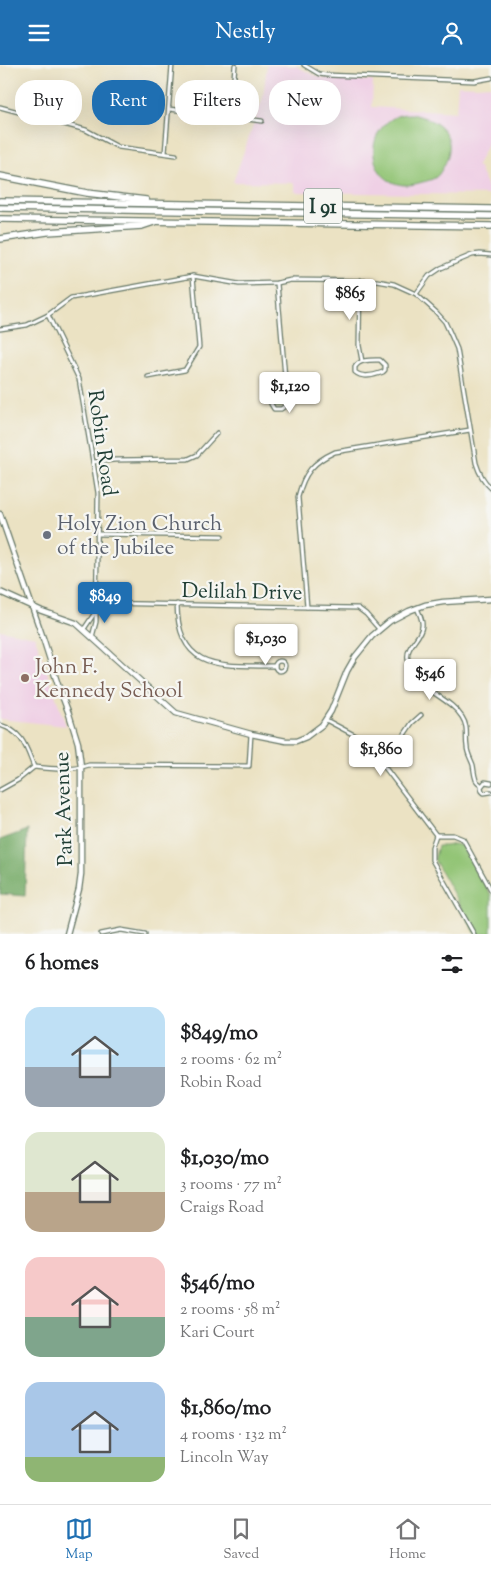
<!DOCTYPE html>
<html lang="en">
<head>
<meta charset="utf-8">
<style>
	:root { --surface:#fff; --page:#f6f6f6; --text:#202124; --muted:#757577; --line:#e0e0e0; --accent:#1f6fb2 }
	body { margin:0; font-family:"Sorts Mill Goudy",serif; background:var(--page); color:var(--text); height:100vh; display:flex; flex-direction:column; font-size:19px; white-space:nowrap }
	* { box-sizing:border-box; margin:0 }
	p { font-size:16px; color:var(--muted) }
	.icon { flex:none; width:28px; height:28px; fill:none; stroke:currentColor; stroke-width:2; stroke-linecap:round; stroke-linejoin:round }
	.map { position:relative; height:869px; overflow:hidden }
	.drawer { display:flex; flex-direction:column; background:var(--surface); flex:1 }
	.drawer>* { flex:none }
	.hud { position:absolute; left:15px; top:15px; width:461px; height:45px; display:flex; gap:10px }
	.price { position:absolute; translate:-50% -42px; padding:0 11px; border-radius:5px; background:#fff; color:#222; font-size:16px; line-height:32px; filter:drop-shadow(0 1px 2px #0008) }
	.price::after { content:''; position:absolute; left:50%; top:30px; width:15px; height:11px; margin-left:-8px; background:inherit; clip-path:polygon(0 0,100% 0,50% 100%) }
	.price.selected { background:var(--accent); color:#fff }
	ul { padding:0; list-style:none }
	li { display:flex; align-items:center; gap:15px; height:125px; padding:0 25px }
	li span { display:grid; place-items:center; flex:none; width:140px; height:100px; border-radius:15px; color:#555 }
	li>.icon { margin-inline-start:auto }
	span .icon { width:60px; height:60px; fill:#fffc; stroke-width:1 }
	li b { font-size:21px }
	h2 { display:flex; justify-content:space-between; align-items:center; height:60px; padding:0 25px; font-size:21px }
	.tag { padding:0 18px; border-radius:20px; background:var(--surface); box-shadow:0 5px 20px #0002; font-size:18px; line-height:45px }
	.tag.selected { background:var(--accent); color:#fff }
	header { display:flex; justify-content:space-between; align-items:center; height:65px; padding:0 25px; background:var(--accent); color:#fff; font-size:22px; font-weight:600 }
	.tab-bar { display:flex; justify-content:space-around; align-items:center; height:70px; border-top:1px solid var(--line); background:var(--surface); font-size:14px; color:var(--muted) }
	.tab-bar a { display:grid; justify-items:center; gap:2px }
	.tab-bar .selected { color:var(--accent) }
	.map>svg:first-child { display:block }
</style>
</head>
<body>
<header><svg class="icon" aria-label="menu" viewBox="0 0 24 24"><path d="M4 6h16M4 12h16M4 18h16"/></svg>Nestly<svg class="icon" aria-label="person" viewBox="0 0 24 24"><circle cx="12" cy="8" r="4"/><path d="M4 21q1-7 8-7t8 7"/></svg></header>
<div class="map">
<svg width="491" height="869" viewBox="0 0 491 869">
	<rect width="100%" height="100%" fill="#f6f6f2"/>
	<filter id="ink" filterUnits="userSpaceOnUse"><feTurbulence type="fractalNoise" baseFrequency=".02" numOctaves="2"/><feDisplacementMap in="SourceGraphic" scale="10" xChannelSelector="R" yChannelSelector="G"/><feConvolveMatrix kernelMatrix="1 2 1 2 8 2 1 2 1" color-interpolation-filters="sRGB"/></filter>
	<filter id="wash" filterUnits="userSpaceOnUse"><feTurbulence type="fractalNoise" baseFrequency=".0096" numOctaves="4" result="noise"/><feDisplacementMap in="SourceGraphic" scale="20" xChannelSelector="R" yChannelSelector="G"/><feGaussianBlur stdDeviation="1.12" result="paint"/><feColorMatrix in="noise" values="0 0 0 0 0 0 0 0 0 0 0 0 0 0 0 0 0 1.4 0 .05"/><feComposite in="paint" operator="in"/></filter>
	<g filter="url(#wash)">
		<rect width="100%" height="100%" fill="#ebe2c3"/>
		<g fill="#efd0e5">
			<polygon points="267,0 296,1 314,10 324,13 373,16 372,42 456,47 458,20 476,21 491,20 491,72 476,102 478,101 491,130 295,127 295,118 233,117 263,33"/>
			<polygon points="0,565 35,572 66,661 0,654"/>
		</g>
		<g fill="#92c475" stroke="#588054">
			<path d="M412,49C418,51 425,52 430,55C455,67 453,89 439,109C435,115 426,116 419,118C373,132 356,70 397,51C401,49 407,49 412,49Z"/>
			<path d="M294,322L297,324L298,329L296,332L280,343L274,342L273,336C278,330 287,324 294,322Z"/>
			<polygon points="454,779 464,781 491,830 491,869 476,869 435,796 435,792 438,781 446,781"/>
		</g>
		<polygon fill="#75aa66" stroke="#4a744d" points="27,765 25,831 0,829 0,775"/>
	</g>
	<g filter="url(#ink)">
		<g fill="none" stroke-linecap="round" stroke-linejoin="round">
			<g stroke="#676" stroke-width="5.5">
				<g id="street">
					<polyline points="304,0 319,9 326,10 474,16 491,13"/>
					<polyline points="0,42 86,65 118,82 176,90"/>
					<polyline points="169,44 262,56"/>
					<polyline points="231,51 235,0"/>
					<polyline points="165,88 172,0"/>
					<polyline points="360,215 359,280 362,296"/>
					<polyline points="277,218 286,324"/>
					<polyline points="416,229 429,211 441,203 472,190 480,189 491,190"/>
					<polyline points="48,250 79,314 93,397 98,428 96,557 92,572"/>
					<path d="M0,264L27,260L48,250L71,233L193,211L239,219L277,218L291,215L377,216L394,219L416,229L436,247L445,257L451,270L457,284L476,398C479,408 483,416 491,423"/>
					<path d="M380,295L385,300V305L383,307C375,310 363,314 355,307V302C360,294 371,295 380,295Z"/>
					<polyline points="148,312 185,305 199,282 193,211"/>
					<polygon points="290,321 296,321 298,323 299,331 281,344 274,344 271,339 273,333"/>
					<polyline points="93,397 115,395 188,394 197,390 217,368"/>
					<polyline points="97,469 222,471"/>
					<polyline points="96,538 358,543 366,549 379,564"/>
					<path d="M177,539C178,608 223,600 275,601"/>
					<path d="M307,542L298,432C304,408 313,397 335,387L470,365"/>
					<path d="M417,543C419,548 423,555 422,561C421,574 405,581 408,595C412,624 448,630 462,652C469,663 465,670 467,682C467,688 471,694 473,700C474,705 474,710 476,715C478,718 479,718 481,720"/>
					<polyline points="84,564 96,546"/>
					<circle cx="280" cy="601" r="5"/>
					<polyline points="326,655 358,672 365,678 380,696 436,770"/>
					<path d="M0,660C23,667 26,682 34,702"/>
					<polyline points="380,696 398,679 412,658 421,650"/>
					<polyline points="491,718 485,717 481,722 482,726 484,728 491,727"/>
					<path d="M0,725L18,715L34,702C52,704 71,706 89,700L249,701L251,669"/>
					<polyline points="436,770 432,782 432,795 474,869"/>
					<polyline points="436,770 453,770 463,774 491,825"/>
					<polyline points="101,869 121,865 145,869"/>
				</g>
			</g>
			<g stroke="#676" stroke-width="7">
				<g id="secondary">
					<polyline points="0,449 44,576 58,620 69,649 78,678 81,702 81,809 79,824 67,869"/>
					<polyline points="0,527 42,546 76,558 176,648 251,669 286,676 296,676 306,672 322,660 331,646 347,606 355,592 372,571 390,556 409,546 425,540 443,537 491,534"/>
				</g>
			</g>
			<g stroke="#676" stroke-width="8">
				<g id="highway">
					<polyline points="0,111 87,128 146,135"/>
					<polyline points="0,136 491,144"/>
					<polyline points="0,143 491,151"/>
					<polyline points="0,154 491,161"/>
					<polyline points="0,174 47,167 142,161 154,157"/>
				</g>
			</g>
			<use href="#street" stroke="#fff" stroke-width="3"/>
			<use href="#secondary" stroke="#fff" stroke-width="4.5"/>
			<use href="#highway" stroke="#fff" stroke-width="5.5"/>
		</g>
	</g>
	<circle fill="#6b7280" stroke="#f6f6f2" stroke-width="2" cx="47" cy="470" r="5"/>
	<circle fill="#8d6e63" stroke="#f6f6f2" stroke-width="2" cx="25" cy="613" r="5"/>
	<g text-anchor="middle" stroke-width="4.5" stroke-linejoin="round" paint-order="stroke">
		<rect fill="#f6f6f2" stroke="#60746d" stroke-width="1" x="304" y="123.5" width="38" height="35" rx="4"/>
		<g font-size="20" font-weight="bold" fill="#1f3d34">
			<text x="323" y="148">I 91</text>
		</g>
		<g font-size="21" fill="#1f3d34" stroke="#f6f6f2">
			<text transform="translate(103 378) rotate(82)" y="7">Robin Road</text>
			<text transform="translate(242 526) rotate(1)" y="7">Delilah Drive</text>
			<text transform="translate(63 744) rotate(-92)" y="7">Park Avenue</text>
		</g>
		<g font-size="21" fill="#5b616d" stroke="#f6f6f2" text-anchor="start">
			<text x="57" y="465">Holy Zion Church<tspan x="57" dy="24">of the Jubilee</tspan></text>
		</g>
		<g font-size="21" fill="#785e54" stroke="#f6f6f2" text-anchor="start">
			<text x="35" y="608">John F.<tspan x="35" dy="24">Kennedy School</tspan></text>
		</g>
	</g>
</svg>
<b class="price" style="left:350px;top:256px">$865</b>
<b class="price" style="left:290px;top:349px">$1,120</b>
<b class="price selected" style="left:105px;top:559px">$849</b>
<b class="price" style="left:266px;top:601px">$1,030</b>
<b class="price" style="left:430px;top:636px">$546</b>
<b class="price" style="left:381px;top:712px">$1,860</b>
<div class="hud">
<a class="tag">Buy</a>
<a class="tag selected">Rent</a>
<a class="tag">Filters</a>
<a class="tag">New</a>
</div>
</div>
<section class="drawer">
<h2>6 homes<svg class="icon" aria-label="filters" viewBox="0 0 24 24"><path d="M4 7h16M4 17h16"/><circle cx="9" cy="7" r="2"/><circle cx="15" cy="17" r="2"/></svg></h2>
<ul>
<li><span style="background:linear-gradient(#bfe0f5 60%,#9aa5b1 0)"><svg class="icon" aria-label="home" viewBox="0 0 24 24"><path d="M3 11l9-7 9 7M6 9v11h12V9"/></svg></span><div><b>$849/mo</b><p>2 rooms · 62 m²</p><p>Robin Road</p></div></li>
<li><span style="background:linear-gradient(#dfe7d0 60%,#b9a48a 0)"><svg class="icon" aria-label="home" viewBox="0 0 24 24"><path d="M3 11l9-7 9 7M6 9v11h12V9"/></svg></span><div><b>$1,030/mo</b><p>3 rooms · 77 m²</p><p>Craigs Road</p></div></li>
<li><span style="background:linear-gradient(#f6c9c9 60%,#7fa58c 0)"><svg class="icon" aria-label="home" viewBox="0 0 24 24"><path d="M3 11l9-7 9 7M6 9v11h12V9"/></svg></span><div><b>$546/mo</b><p>2 rooms · 58 m²</p><p>Kari Court</p></div></li>
<li><span style="background:linear-gradient(#a9c7e8 75%,#8fb573 0)"><svg class="icon" aria-label="home" viewBox="0 0 24 24"><path d="M3 11l9-7 9 7M6 9v11h12V9"/></svg></span><div><b>$1,860/mo</b><p>4 rooms · 132 m²</p><p>Lincoln Way</p></div></li>
</ul>
</section>
<nav class="tab-bar">
<a class="selected"><svg class="icon" aria-label="map" viewBox="0 0 24 24"><path d="M3 6l6-2 6 2 6-2v14l-6 2-6-2-6 2zM9 4v14M15 6v14"/></svg>Map</a>
<a><svg class="icon" aria-label="saved" viewBox="0 0 24 24"><path d="M7 4h10v16l-5-4-5 4z"/></svg>Saved</a>
<a><svg class="icon" aria-label="home" viewBox="0 0 24 24"><path d="M3 11l9-7 9 7M6 9v11h12V9"/></svg>Home</a>
</nav>
</body>
</html>
